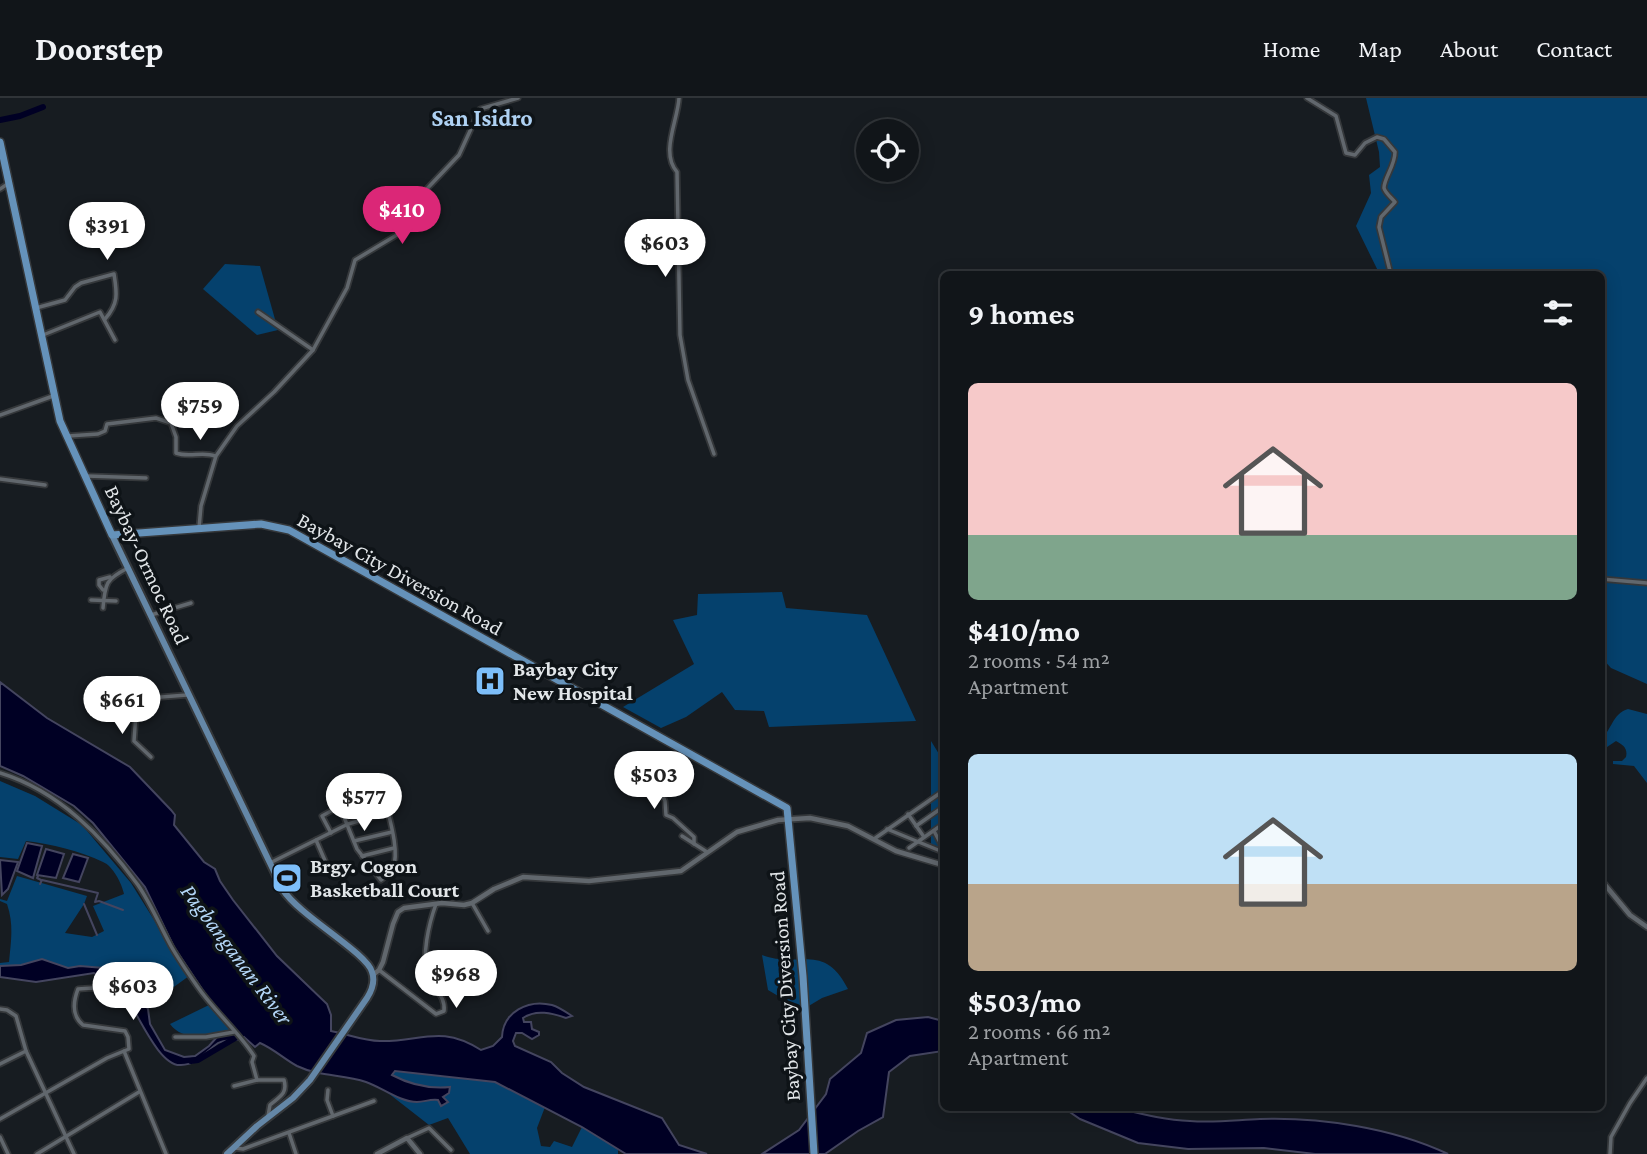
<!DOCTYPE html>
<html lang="en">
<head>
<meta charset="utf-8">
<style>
	:root { --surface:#111519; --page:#1a1e22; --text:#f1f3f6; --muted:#9c9fa2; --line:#303438; --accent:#db2777 }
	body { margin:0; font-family:"Crimson Pro",serif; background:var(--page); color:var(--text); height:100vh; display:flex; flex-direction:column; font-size:26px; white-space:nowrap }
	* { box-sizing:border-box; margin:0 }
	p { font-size:23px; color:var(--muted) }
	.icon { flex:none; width:38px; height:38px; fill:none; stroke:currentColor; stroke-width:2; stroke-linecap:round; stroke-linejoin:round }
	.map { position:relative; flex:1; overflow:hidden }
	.drawer { position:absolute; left:940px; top:173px; width:665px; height:840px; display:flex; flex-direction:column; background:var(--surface); border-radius:10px; box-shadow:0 4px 18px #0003,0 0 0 2px var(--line) }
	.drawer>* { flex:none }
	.buttons { position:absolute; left:856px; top:21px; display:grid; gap:14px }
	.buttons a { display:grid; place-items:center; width:63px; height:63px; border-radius:50%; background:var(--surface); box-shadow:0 4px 18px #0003,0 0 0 2px var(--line); font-size:35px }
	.price { position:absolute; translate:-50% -60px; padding:0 16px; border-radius:24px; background:#fff; color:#222; font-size:23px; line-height:46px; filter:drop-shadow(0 2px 4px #0008) }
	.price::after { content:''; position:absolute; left:50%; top:42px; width:21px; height:16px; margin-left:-10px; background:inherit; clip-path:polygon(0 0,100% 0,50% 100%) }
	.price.current { background:var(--accent); color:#fff }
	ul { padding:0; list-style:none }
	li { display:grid; align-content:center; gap:14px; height:371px; padding:0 28px }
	li span { display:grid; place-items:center; height:217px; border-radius:10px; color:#555 }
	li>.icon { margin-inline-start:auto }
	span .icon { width:126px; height:126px; fill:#fffc; stroke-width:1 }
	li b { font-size:30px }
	h2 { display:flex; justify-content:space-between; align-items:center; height:84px; padding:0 28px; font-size:30px }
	header { display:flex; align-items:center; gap:42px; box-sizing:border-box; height:98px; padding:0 35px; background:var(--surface); border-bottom:2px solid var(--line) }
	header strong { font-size:33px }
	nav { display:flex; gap:38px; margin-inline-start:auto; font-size:24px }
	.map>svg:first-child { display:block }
</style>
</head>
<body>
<header>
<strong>Doorstep</strong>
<nav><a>Home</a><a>Map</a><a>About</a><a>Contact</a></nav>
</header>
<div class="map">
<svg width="1647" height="1056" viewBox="0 0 1647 1056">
	<rect width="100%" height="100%" fill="#171c21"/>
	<g fill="#05416d">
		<polygon points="1366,0 1647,0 1647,586 1611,570 1601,559 1601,177 1380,177 1356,128 1371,95 1369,77 1380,69 1379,54"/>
		<polygon points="225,166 260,168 278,232 257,237 203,191"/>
		<polygon points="782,494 786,510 867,517 916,623 769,629 764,613 735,612 722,594 686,619 661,630 623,609 694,566 673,522 697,517 698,496"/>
		<path d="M1628,611L1647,616V685L1634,668L1613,666V663H1622L1626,659C1628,650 1623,647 1616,643L1601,653V641C1612,632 1612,616 1628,611Z"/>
		<polygon points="931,643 939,656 943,654 943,755 931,753"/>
		<path d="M0,683L35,698L82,727L131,785L189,878L160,899L140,900L104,870L80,868L68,870L42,861L21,867L0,868V865L9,864C11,844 14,826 7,806L0,803V801L7,803L17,778L87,798L84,806L65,835L92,839L104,833L93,808L124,796C122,786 113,768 103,764C80,753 51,746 26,743L18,761L0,759Z"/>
		<path d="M762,857C798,871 824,843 848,891L822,900L802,912L768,892Z"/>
		<path d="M209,907L231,933C211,937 184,945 170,926Z"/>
		<path d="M395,973L495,984L545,1009L537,1030L541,1048L550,1049L554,1043L572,1049L582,1029L618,1050V1056H470L448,1020L429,1027L388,995L415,1004L429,1001L438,1002L450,989C430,991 408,986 391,976Z"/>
	</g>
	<g fill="#000024" stroke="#44455f" stroke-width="2">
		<path d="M0,584L47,620L130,669L171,712L175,717L174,727L204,764L215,771L220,783L233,802L277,858L327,906L331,917V933C347,936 364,943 380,943C421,944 440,926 481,952L493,948L502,939C503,914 528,901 552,907C559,909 566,914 572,918L566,920C552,915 536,911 523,920L524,924H531L532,931L539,934V937L532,941L522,935H516L513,943L515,948L551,964L562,975L584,989L662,1020L679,1047L707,1056H626L582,1029L495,984L395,973L392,977C409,986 430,991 450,989L449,995L443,999L448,1004L441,1008L438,1002C429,1001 425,1004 417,1004C400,1004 381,989 366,984C343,976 320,979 297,968C284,961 274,951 260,945L255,949L244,939C236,945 227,940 218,945C206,953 198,967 181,967C159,969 138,915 125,898C117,889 104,882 94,875L36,884L0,879V868L21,867L42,861L68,870L80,868L104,870L140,900L148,911L150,926L165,952L184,959L195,958L209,948L217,939L237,934L212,906L174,849L145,789L93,725L74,708L23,678L0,668Z"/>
		<polygon points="27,745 42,748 33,780 17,773"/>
		<polygon points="46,751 64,756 56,780 37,777"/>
		<polygon points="73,756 88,760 79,784 63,780"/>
		<polygon points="0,762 18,764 8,791 2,797"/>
		<polygon points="928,919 943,923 943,953 910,958 889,974 883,1019 858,1033 825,1056 762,1056 799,1032 826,996 830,981 861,955 867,935 896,922"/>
		<path d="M1064,1010C1079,1010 1104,1006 1117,1010C1142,1016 1165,1022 1190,1023C1214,1025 1236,1022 1260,1021C1321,1019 1393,1030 1448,1056H1315L1264,1050L1188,1051L1138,1045L1080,1021Z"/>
	</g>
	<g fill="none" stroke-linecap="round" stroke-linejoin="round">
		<g stroke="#44455f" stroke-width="2">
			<polyline points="38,778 37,780 41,782"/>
			<polyline points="40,786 42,782 98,795 95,804 99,803 123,812"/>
			<polyline points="84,806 97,837"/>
		</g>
		<g stroke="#000024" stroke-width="6">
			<polyline points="0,22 20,18 43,9"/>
			<polyline points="191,963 198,962 237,939"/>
		</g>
		<g stroke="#35383b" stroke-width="7">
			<g id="minor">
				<path d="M679,0C678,22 660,55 677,74L680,237L688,282L714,356"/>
				<path d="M1307,0L1336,18L1346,55L1355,57L1365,45L1377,39L1384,41L1395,54C1395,68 1384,80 1384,90C1385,95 1392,100 1395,104L1381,119L1379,129L1391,177"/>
				<polyline points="0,91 9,85"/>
				<path d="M36,210L65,202L75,189L81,185L114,176C117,195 119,205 105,221"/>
				<polyline points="258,214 313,252"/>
				<polyline points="43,237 100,214 115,242"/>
				<polyline points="0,317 53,298"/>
				<path d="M68,338L98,336L105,333L107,326L156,320L171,325L176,339V355C190,360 202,353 215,358"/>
				<polyline points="87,378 146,380"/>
				<polyline points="0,381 45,387"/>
				<polyline points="199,430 201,408 216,358 237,328 274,294 313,252 347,190 355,162 415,126 422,96 459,57 480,11 518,0"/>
				<polyline points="1601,481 1647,485"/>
				<polyline points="103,492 99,487 99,482 110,479"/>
				<polyline points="91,502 116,503"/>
				<path d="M103,510C105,485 106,481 128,470"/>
				<polyline points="151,517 191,505"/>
				<polyline points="95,600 123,602 187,597"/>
				<polyline points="137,601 134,643 151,659"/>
				<path d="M0,675C59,693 103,739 138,787C151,806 160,828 171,848C179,862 188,875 197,888C214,913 239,934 254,958L252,964L257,982H284C288,996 279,999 270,1007L268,1018"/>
				<polyline points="667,686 660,692 665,703 666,717 673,720 694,739 694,746"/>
				<path d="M335,697L357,751L381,782C385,779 391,775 393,770C400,754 389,719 385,702"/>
				<polyline points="908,716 924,739"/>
				<polyline points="916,728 943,709"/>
				<polyline points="887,731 943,754"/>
				<polyline points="934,733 943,750"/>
				<polyline points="331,735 322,718 340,708 358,703"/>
				<polyline points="682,738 707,754"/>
				<polyline points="874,741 943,693"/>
				<polyline points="316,742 326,765"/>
				<polyline points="354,743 392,734"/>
				<polyline points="909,750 943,726"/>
				<polyline points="362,758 394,750"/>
				<polyline points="270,765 348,726 387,715"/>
				<polyline points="472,805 488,833"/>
				<path d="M379,872L436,916L444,913C446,898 433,891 428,878C421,859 429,825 436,806"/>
				<polyline points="0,911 7,912 16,918 26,953 74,1056"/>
				<polyline points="175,939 206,939 234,934"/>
				<polyline points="124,953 166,1056"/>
				<polyline points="0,966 26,953"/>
				<polyline points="234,988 257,982"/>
				<polyline points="328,992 327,1002 333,1018"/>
				<path d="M0,1021L107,960L129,951L128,939L125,933L83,927C72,918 73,904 78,891L92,890L116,899"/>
				<polyline points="289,1035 296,1056"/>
				<polyline points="0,1039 8,1056"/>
				<polyline points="407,1040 429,1030 451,1052"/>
				<polyline points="235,1050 243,1051 374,1003"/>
				<polyline points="37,1056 139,994"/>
				<polyline points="1610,1056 1611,1039 1630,1005 1647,980"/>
			</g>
		</g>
		<g stroke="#35383b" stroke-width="8">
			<g id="tertiary">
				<polyline points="1601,782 1630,817 1647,829"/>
				<polyline points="373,877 379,872 383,864 393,826 398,814 404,810 442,805 464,807 472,805 494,791 523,779 589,783 681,773 737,734 778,722 810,720 848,728 896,753 943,767"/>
				<polyline points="377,1056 407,1040 420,1056"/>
			</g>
		</g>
		<g stroke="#35383b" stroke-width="10">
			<path id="primary" d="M112,437L283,792C300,818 367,855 372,874C375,882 372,892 367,900L310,982L293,1000L257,1028L227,1056"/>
		</g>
		<g stroke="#35383b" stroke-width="10">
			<polyline id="trunk" points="0,44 60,323 112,437 261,426 289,432 787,710 803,878 814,1056"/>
		</g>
		<use href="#minor" stroke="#61676d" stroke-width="3.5"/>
		<use href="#tertiary" stroke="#61676d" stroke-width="4.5"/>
		<use href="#primary" stroke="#6487a7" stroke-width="6"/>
		<use href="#trunk" stroke="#6592ba" stroke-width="7"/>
	</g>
	<defs>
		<g id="hospital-square" transform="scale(1.575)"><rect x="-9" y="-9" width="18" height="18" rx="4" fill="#7dbef9" stroke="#0e1317"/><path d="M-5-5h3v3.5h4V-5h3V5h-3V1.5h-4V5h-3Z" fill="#111"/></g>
		<g id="stadium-square" transform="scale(1.575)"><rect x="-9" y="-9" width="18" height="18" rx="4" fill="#7dbef9" stroke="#0e1317"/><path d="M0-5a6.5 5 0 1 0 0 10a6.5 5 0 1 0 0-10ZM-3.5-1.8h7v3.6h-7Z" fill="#111"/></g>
	</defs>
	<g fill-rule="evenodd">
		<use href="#hospital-square" x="490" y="583"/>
		<use href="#stadium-square" x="287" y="780"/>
	</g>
	<g text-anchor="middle" stroke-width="7" stroke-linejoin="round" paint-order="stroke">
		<g font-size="21" fill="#e2e6e9" stroke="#0e1317">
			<text transform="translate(147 467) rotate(65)" y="7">Baybay-Ormoc Road</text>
			<text transform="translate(400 476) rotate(29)" y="7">Baybay City Diversion Road</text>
			<text transform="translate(785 888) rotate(-94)" y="7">Baybay City Diversion Road</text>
		</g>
		<g font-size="21" font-weight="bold" fill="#e2e6e9" stroke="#0e1317" text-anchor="start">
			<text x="513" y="578">Baybay City<tspan x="513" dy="24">New Hospital</tspan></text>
			<text x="310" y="775">Brgy. Cogon<tspan x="310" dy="24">Basketball Court</tspan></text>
		</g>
		<g font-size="23" font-style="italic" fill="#b4d7f8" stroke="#0e1317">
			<text transform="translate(237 856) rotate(53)" y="8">Pagbanganan River</text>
		</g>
		<g font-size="24" font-weight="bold" fill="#aed1f3" stroke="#0e1317">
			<text x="482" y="28">San Isidro</text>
		</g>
	</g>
</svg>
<div class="buttons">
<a><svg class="icon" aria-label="locate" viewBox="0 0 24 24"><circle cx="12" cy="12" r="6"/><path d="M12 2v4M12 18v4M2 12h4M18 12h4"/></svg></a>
</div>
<b class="price current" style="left:402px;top:148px">$410</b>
<b class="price" style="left:107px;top:164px">$391</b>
<b class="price" style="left:665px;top:181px">$603</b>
<b class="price" style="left:200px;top:344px">$759</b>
<b class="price" style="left:122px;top:638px">$661</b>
<b class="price" style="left:654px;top:713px">$503</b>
<b class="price" style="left:364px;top:735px">$577</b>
<b class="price" style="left:456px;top:912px">$968</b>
<b class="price" style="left:133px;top:924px">$603</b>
<section class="drawer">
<h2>9 homes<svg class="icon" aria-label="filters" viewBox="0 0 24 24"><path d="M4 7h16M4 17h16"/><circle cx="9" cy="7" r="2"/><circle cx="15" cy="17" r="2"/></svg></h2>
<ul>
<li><span style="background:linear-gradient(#f6c9c9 70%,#7fa58c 0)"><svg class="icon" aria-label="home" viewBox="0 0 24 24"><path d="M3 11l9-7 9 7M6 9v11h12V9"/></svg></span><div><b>$410/mo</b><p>2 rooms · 54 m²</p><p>Apartment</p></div></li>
<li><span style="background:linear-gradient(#bfe0f5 60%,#b9a48a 0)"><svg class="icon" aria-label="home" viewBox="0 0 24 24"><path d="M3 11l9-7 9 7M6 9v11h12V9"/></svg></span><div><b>$503/mo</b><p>2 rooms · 66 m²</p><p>Apartment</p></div></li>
</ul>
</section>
</div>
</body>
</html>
